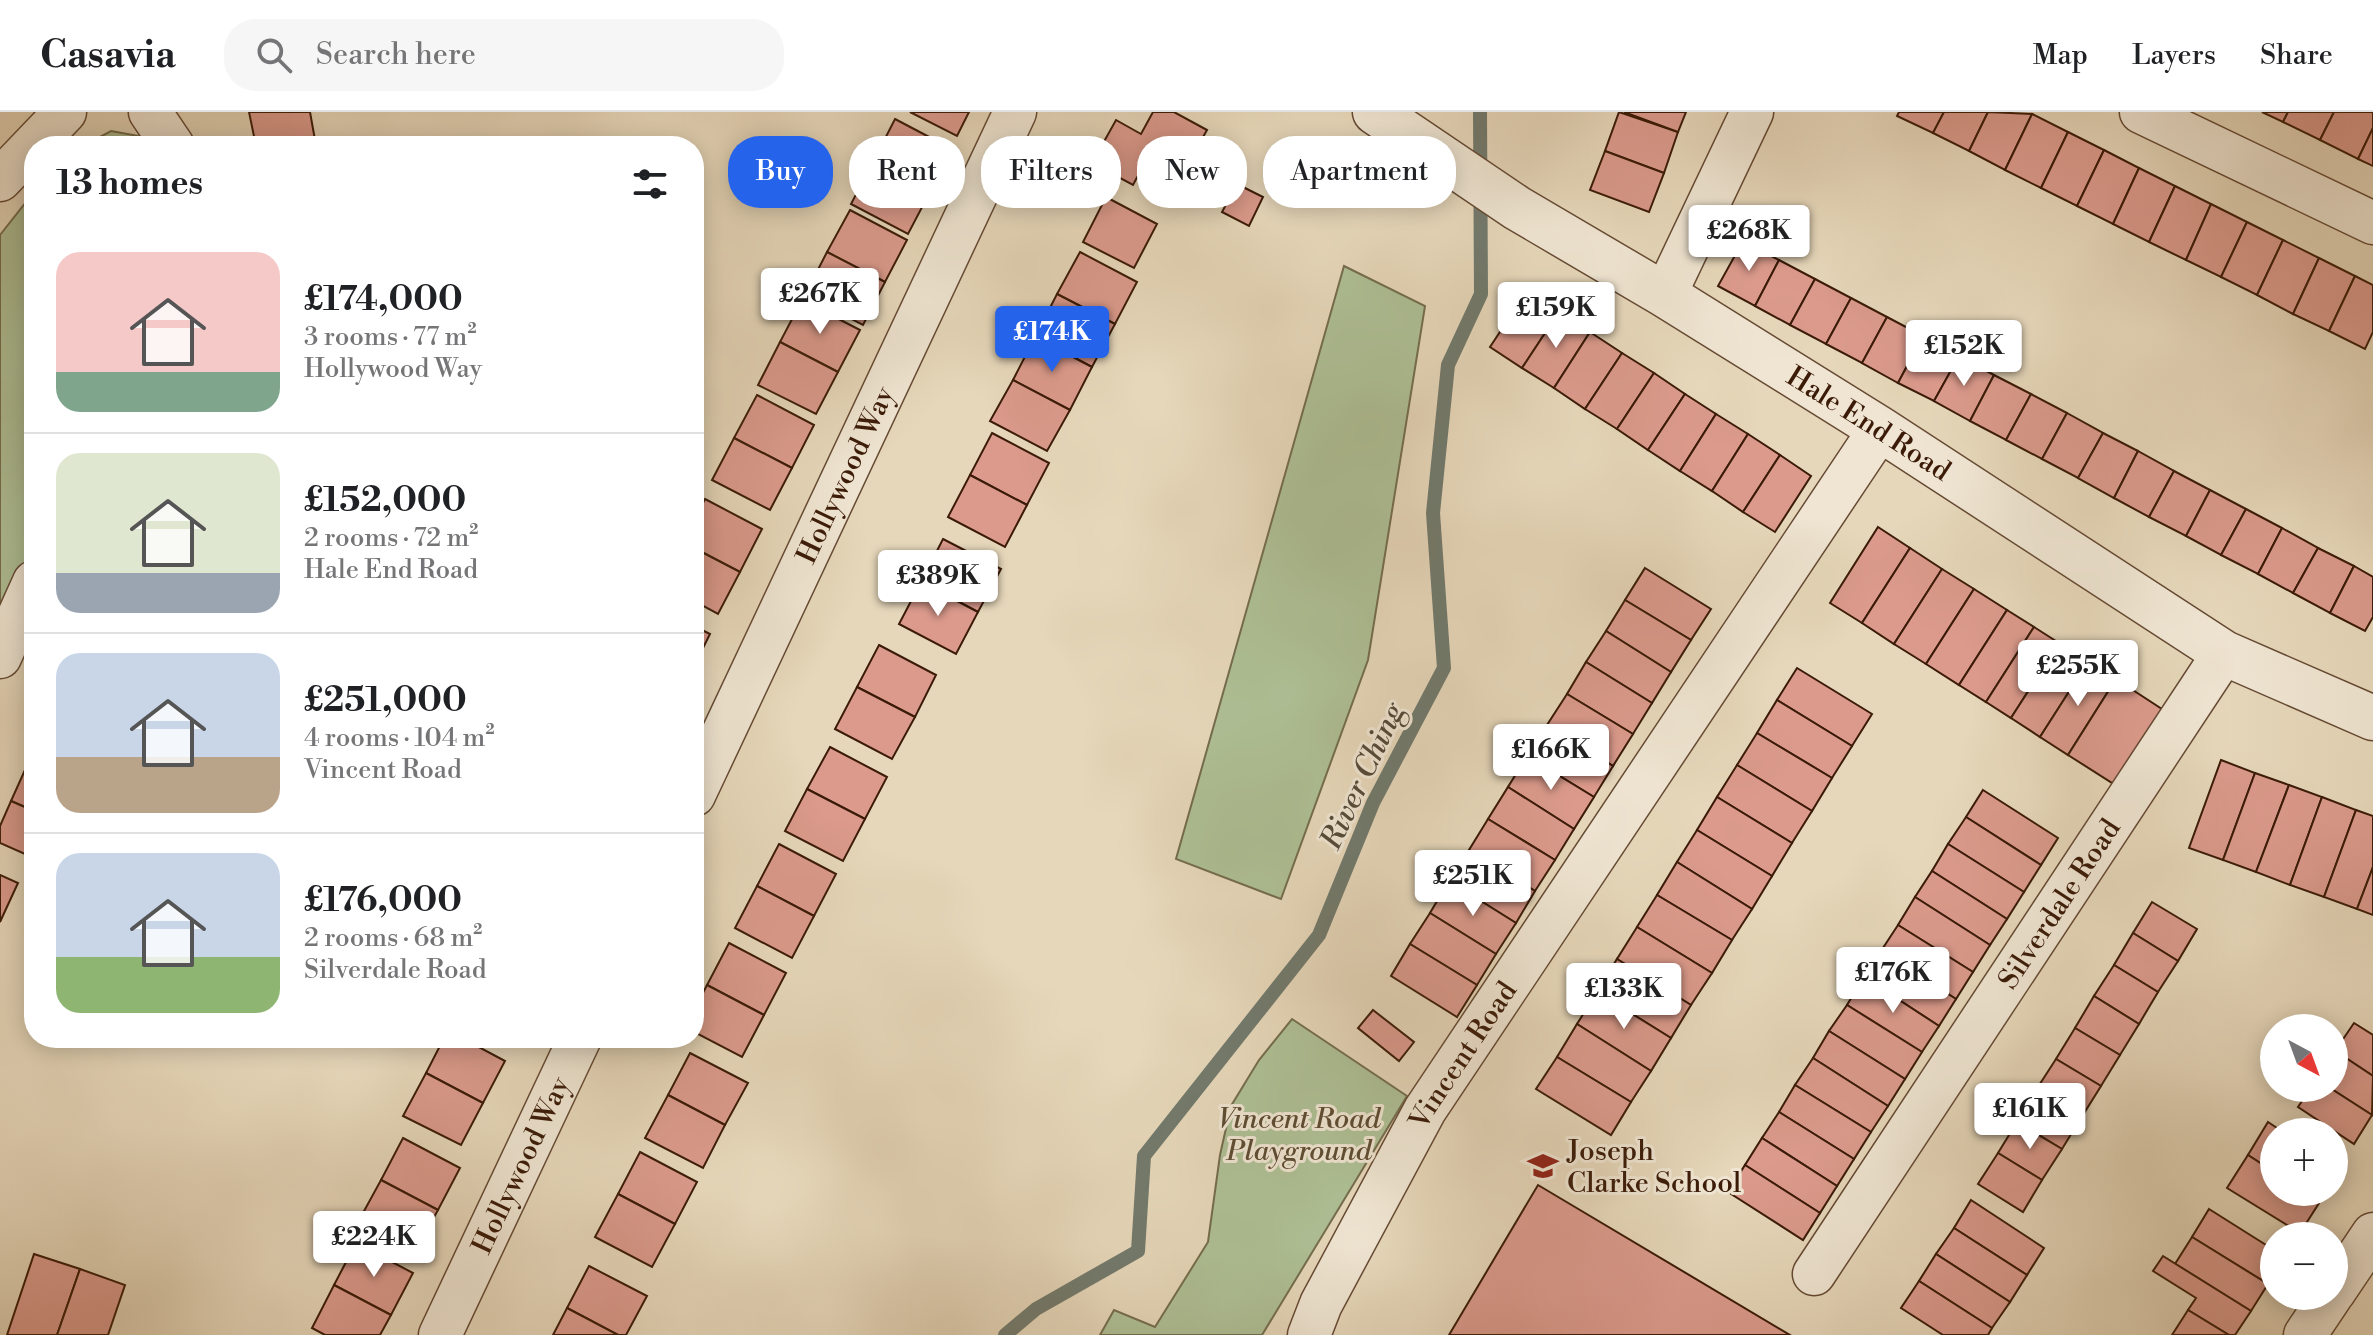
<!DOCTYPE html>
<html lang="en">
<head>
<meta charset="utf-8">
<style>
	:root { --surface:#fff; --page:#f6f6f6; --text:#202124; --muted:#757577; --line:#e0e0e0; --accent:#2563eb }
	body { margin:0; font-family:"Libre Bodoni",serif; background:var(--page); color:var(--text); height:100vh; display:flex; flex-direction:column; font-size:30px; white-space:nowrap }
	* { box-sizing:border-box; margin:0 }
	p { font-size:26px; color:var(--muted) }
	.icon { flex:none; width:44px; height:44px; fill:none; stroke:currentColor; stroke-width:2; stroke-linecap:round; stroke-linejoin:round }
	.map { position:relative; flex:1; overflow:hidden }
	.details { position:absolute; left:24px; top:24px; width:680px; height:912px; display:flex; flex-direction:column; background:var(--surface); border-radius:32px; box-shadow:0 4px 20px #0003 }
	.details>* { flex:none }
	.guide { position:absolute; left:728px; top:24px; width:760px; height:72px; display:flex; gap:16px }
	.needle { width:52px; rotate:139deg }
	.tools { position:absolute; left:2260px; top:902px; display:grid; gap:16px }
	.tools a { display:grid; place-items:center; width:88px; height:88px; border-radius:50%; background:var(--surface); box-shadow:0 4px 20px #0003; font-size:40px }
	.price { position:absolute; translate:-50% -68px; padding:0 18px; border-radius:8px; background:#fff; color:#222; font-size:26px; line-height:52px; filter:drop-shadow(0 2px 4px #0008) }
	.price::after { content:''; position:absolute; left:50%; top:48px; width:24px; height:18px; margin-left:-12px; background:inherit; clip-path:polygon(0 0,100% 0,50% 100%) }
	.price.active { background:var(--accent); color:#fff }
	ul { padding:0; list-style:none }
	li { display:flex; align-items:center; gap:24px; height:200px; padding:0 32px }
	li+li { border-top:2px solid var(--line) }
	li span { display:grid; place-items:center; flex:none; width:224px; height:160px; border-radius:24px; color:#555 }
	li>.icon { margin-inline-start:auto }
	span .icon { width:96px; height:96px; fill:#fffc; stroke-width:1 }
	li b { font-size:34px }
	h2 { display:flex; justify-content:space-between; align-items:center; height:96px; padding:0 32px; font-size:34px }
	.pill { padding:0 28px; border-radius:32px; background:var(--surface); box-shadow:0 4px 20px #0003; font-size:28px; line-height:72px }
	.pill.active { background:var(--accent); color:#fff }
	header { display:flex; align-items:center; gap:48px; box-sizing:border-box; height:112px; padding:0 40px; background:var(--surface); border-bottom:2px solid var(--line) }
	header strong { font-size:38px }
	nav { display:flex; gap:44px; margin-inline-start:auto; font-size:28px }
	.search { width:560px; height:72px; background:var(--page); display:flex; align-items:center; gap:20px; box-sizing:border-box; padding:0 28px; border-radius:32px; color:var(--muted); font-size:30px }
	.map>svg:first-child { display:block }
</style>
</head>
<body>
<header>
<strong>Casavia</strong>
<div class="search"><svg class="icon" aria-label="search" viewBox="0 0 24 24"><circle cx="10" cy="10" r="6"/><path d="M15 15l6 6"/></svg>Search here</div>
<nav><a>Map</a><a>Layers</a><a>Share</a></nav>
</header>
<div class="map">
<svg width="2373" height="1223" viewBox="0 0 2373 1223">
	<rect width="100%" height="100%" fill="#e6d7ba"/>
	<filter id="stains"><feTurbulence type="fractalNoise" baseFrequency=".0025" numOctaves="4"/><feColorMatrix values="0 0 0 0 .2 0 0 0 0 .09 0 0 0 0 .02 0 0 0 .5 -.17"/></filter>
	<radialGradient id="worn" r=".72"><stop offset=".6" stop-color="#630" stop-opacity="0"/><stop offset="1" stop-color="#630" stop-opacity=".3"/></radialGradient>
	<g fill="#aebf95" stroke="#746d4e" stroke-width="2">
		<polygon points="111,19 138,24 148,34 83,34"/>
		<polygon points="34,80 34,436 0,513 0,123"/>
		<polygon points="1344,154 1425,194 1368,548 1281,787 1176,747"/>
		<polygon points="1292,907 1407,984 1262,1223 1100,1223 1114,1198 1155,1215 1208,1130 1220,1043 1231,994 1259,948"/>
	</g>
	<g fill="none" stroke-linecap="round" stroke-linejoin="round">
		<polyline stroke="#727a6d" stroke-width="14" points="1005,1223 1036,1197 1138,1139 1144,1044 1319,823 1373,691 1444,556 1433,401 1448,253 1481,182 1480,0"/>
	</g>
	<g fill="#db9a8c" stroke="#3b1b08" stroke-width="2">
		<polygon points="249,0 310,0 315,28 284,34 256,34"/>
		<polygon points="910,0 969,0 957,24"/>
		<polygon points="1153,0 1174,0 1207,18 1185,58 1151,39 1133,73 1092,51 1116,8 1141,22"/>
		<polygon points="1619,0 1678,20 1664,61 1605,39"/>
		<polygon points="1624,0 1686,0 1678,20"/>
		<polygon points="1899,0 1944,0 1933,21 1897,4"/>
		<polygon points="1944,0 1988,0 1969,39 1933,21"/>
		<polygon points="1988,0 2032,2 2005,58 1969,39"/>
		<polygon points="2262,0 2288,0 2283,10"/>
		<polygon points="2288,0 2334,0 2320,28 2283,10"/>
		<polygon points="2334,0 2373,0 2373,16 2358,47 2320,28"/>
		<polygon points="2032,2 2068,20 2041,76 2005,58"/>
		<polygon points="895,7 952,37 930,80 873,50"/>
		<polygon points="2373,16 2373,54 2358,47"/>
		<polygon points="2068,20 2104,38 2077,94 2041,76"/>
		<polygon points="315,28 317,34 284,34"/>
		<polygon points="2104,38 2139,56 2113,112 2077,94"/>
		<polygon points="1605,39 1664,61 1649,100 1590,78"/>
		<polygon points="873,50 930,80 908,122 851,92"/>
		<polygon points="2139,56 2175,74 2149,130 2113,112"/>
		<polygon points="1237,72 1263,85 1249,114 1222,100"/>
		<polygon points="2175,74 2211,92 2186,148 2149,130"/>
		<polygon points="1106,85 1157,112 1134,156 1083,130"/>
		<polygon points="2211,92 2247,110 2221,165 2186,148"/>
		<polygon points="850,98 907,128 885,170 827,140"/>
		<polygon points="2247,110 2283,128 2257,183 2221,165"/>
		<polygon points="2283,128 2319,146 2293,202 2257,183"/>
		<polygon points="1743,129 1779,148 1755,194 1718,174"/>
		<polygon points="827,140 885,170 863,213 805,183"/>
		<polygon points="1080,140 1137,170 1115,212 1057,182"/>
		<polygon points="2319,146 2355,164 2329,219 2293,202"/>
		<polygon points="1779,148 1815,167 1790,213 1755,194"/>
		<polygon points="2355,164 2373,173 2373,220 2365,237 2329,219"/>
		<polygon points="1815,167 1851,186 1826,232 1790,213"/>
		<polygon points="1527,179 1559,200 1522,256 1490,235"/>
		<polygon points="1057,182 1115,212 1092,255 1035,225"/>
		<polygon points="1851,186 1887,205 1862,251 1826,232"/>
		<polygon points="802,188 860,218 838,260 780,230"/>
		<polygon points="1559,200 1590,220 1554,276 1522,256"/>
		<polygon points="1887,205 1923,224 1898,271 1862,251"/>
		<polygon points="1590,220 1622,241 1585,297 1554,276"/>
		<polygon points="1923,224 1959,244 1934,289 1898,271"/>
		<polygon points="1035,225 1092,255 1070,298 1013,268"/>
		<polygon points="780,230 838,260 816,302 758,273"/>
		<polygon points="1622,241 1654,261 1617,317 1585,297"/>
		<polygon points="1959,244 1994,263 1970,309 1934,289"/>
		<polygon points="1654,261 1685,282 1648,338 1617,317"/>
		<polygon points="1994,263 2031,282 2006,328 1970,309"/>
		<polygon points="1013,268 1070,298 1047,339 990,309"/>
		<polygon points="1685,282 1716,302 1680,359 1648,338"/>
		<polygon points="2031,282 2067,301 2042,347 2006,328"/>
		<polygon points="757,283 814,313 792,356 734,326"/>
		<polygon points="2067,301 2103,321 2078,366 2042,347"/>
		<polygon points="1716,302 1748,322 1712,379 1680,359"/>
		<polygon points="992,321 1049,351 1027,393 970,363"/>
		<polygon points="2103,321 2138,339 2114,386 2078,366"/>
		<polygon points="1748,322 1780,343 1743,400 1712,379"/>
		<polygon points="734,326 792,356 770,398 712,368"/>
		<polygon points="2138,339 2174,359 2149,405 2114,386"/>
		<polygon points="1780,343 1811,364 1775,420 1743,400"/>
		<polygon points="2174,359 2210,378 2186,424 2149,405"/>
		<polygon points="970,363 1027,393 1005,435 948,405"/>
		<polygon points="2210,378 2246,397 2221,443 2186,424"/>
		<polygon points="705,387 762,417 740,460 694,436 694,408"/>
		<polygon points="2246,397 2282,416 2258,462 2221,443"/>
		<polygon points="1878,415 1910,436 1862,511 1830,491"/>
		<polygon points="2282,416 2318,436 2293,481 2258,462"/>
		<polygon points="943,427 1001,457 978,500 921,470"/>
		<polygon points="694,436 740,460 718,502 694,489"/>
		<polygon points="1910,436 1942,457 1894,532 1862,511"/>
		<polygon points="2318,436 2354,454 2330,501 2293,481"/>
		<polygon points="2354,454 2373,465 2373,505 2365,519 2330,501"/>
		<polygon points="1645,456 1711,497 1691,528 1625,488"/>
		<polygon points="1942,457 1974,477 1926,552 1894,532"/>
		<polygon points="921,470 978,500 956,542 899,512"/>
		<polygon points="1974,477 2007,498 1959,573 1926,552"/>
		<polygon points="1625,488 1691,528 1671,560 1606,519"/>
		<polygon points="2007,498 2034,515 1986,590 1959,573"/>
		<polygon points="694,514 710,522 694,554"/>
		<polygon points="2034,515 2059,531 2011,606 1986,590"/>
		<polygon points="1606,519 1671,560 1652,591 1586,550"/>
		<polygon points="2059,531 2088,550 2040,625 2011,606"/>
		<polygon points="879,533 936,563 915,605 857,575"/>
		<polygon points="1586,550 1652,591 1633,622 1567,582"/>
		<polygon points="2088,550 2116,567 2068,643 2040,625"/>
		<polygon points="1797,556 1872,602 1852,634 1777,588"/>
		<polygon points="2116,567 2168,601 2120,676 2068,643"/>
		<polygon points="857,575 915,605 892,647 835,617"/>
		<polygon points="1567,582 1633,622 1613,654 1547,613"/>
		<polygon points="1777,588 1852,634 1832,666 1757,621"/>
		<polygon points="1547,613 1613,654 1594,685 1527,644"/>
		<polygon points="1757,621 1832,666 1812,699 1737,653"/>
		<polygon points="830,635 887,665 865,707 807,677"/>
		<polygon points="1527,644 1594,685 1574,717 1508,675"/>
		<polygon points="2221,648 2255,661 2223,748 2189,736"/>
		<polygon points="29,649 34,652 34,699 11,689"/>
		<polygon points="1737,653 1812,699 1792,731 1717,685"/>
		<polygon points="2255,661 2289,673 2256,760 2223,748"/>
		<polygon points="2289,673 2322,685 2290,773 2256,760"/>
		<polygon points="1508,675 1574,717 1555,748 1488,707"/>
		<polygon points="807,677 865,707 843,749 785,719"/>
		<polygon points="1983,678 2058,726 2041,753 1966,705"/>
		<polygon points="1717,685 1792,731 1772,764 1697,718"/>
		<polygon points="2322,685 2356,698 2324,785 2290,773"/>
		<polygon points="11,689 34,699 34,746 0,731 0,714"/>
		<polygon points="2356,698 2373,704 2373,755 2357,797 2324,785"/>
		<polygon points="1966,705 2041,753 2024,780 1948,732"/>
		<polygon points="1488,707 1555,748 1535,779 1469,738"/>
		<polygon points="1697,718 1772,764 1752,797 1677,750"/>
		<polygon points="779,732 836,762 814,804 757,774"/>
		<polygon points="1948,732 2024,780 2007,807 1932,759"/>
		<polygon points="1469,738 1535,779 1516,811 1449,769"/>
		<polygon points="1677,750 1752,797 1732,828 1657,783"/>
		<polygon points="2373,755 2373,803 2357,797"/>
		<polygon points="1932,759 2007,807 1990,833 1915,785"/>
		<polygon points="0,763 18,771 0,810"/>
		<polygon points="1449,769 1516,811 1496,842 1430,801"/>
		<polygon points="757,774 814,804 792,846 735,816"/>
		<polygon points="1657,783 1732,828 1712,861 1637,815"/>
		<polygon points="1915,785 1990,833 1973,860 1898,813"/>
		<polygon points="2152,790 2197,817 2178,849 2133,821"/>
		<polygon points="1430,801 1496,842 1477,873 1410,832"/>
		<polygon points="1898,813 1973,860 1956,887 1881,839"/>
		<polygon points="1637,815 1712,861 1691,893 1617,847"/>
		<polygon points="2133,821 2178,849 2158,880 2114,853"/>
		<polygon points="729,831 786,861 764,903 707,873"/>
		<polygon points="1410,832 1477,873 1457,905 1391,864"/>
		<polygon points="1881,839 1956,887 1939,914 1864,865"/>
		<polygon points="1617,847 1691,893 1671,926 1597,880"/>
		<polygon points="2114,853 2158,880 2139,912 2094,884"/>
		<polygon points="1864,865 1939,914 1922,940 1847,893"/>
		<polygon points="707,873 764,903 742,945 694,920 694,898"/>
		<polygon points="1597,880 1671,926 1651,959 1577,912"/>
		<polygon points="2094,884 2139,912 2120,943 2075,916"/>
		<polygon points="1847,893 1922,940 1905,967 1829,919"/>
		<polygon points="1373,898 1414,930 1399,949 1358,916"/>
		<polygon points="2354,911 2373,923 2373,964 2335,939"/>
		<polygon points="1577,912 1651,959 1631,990 1557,945"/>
		<polygon points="2075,916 2120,943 2101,974 2056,947"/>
		<polygon points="1829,919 1905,967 1888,994 1813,946"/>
		<polygon points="444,926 462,926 505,949 483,991 426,961"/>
		<polygon points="2334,938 2373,964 2372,1003 2330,976 2334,976"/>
		<polygon points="690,941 748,971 725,1013 668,983"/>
		<polygon points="1557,945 1631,990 1611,1023 1536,977"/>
		<polygon points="1813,946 1888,994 1871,1020 1795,973"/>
		<polygon points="2056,947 2101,974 2081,1006 2036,978"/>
		<polygon points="426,961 483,991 461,1033 403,1004"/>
		<polygon points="1795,973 1871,1020 1854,1047 1779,1000"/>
		<polygon points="2311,976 2330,976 2372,1003 2354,1032 2298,995"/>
		<polygon points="2036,978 2081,1006 2062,1037 2017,1010"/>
		<polygon points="668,983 725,1013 703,1056 645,1026"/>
		<polygon points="1779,1000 1854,1047 1837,1074 1762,1026"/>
		<polygon points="2017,1010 2062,1037 2042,1068 1998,1041"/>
		<polygon points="2268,1010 2283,1020 2274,1020 2274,1060 2248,1043"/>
		<polygon points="403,1026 460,1056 438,1098 381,1068"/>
		<polygon points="1762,1026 1837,1074 1820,1101 1745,1053"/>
		<polygon points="640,1040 697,1070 675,1112 618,1082"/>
		<polygon points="1998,1041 2042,1068 2023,1100 1978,1072"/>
		<polygon points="2248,1043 2274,1060 2274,1080 2307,1080 2321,1088 2300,1121 2227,1076"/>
		<polygon points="1745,1053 1820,1101 1803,1128 1728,1080"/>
		<polygon points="381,1068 438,1098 415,1140 358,1110"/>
		<polygon points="1538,1073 1790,1223 1449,1223"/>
		<polygon points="618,1082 675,1112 652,1155 595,1125"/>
		<polygon points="1971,1088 2044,1136 2027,1163 1954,1116"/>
		<polygon points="2209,1097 2274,1138 2274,1162 2268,1172 2192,1125"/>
		<polygon points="1954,1116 2027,1163 2010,1190 1936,1142"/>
		<polygon points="2192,1125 2268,1172 2251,1199 2175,1152"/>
		<polygon points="356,1131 413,1161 391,1203 334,1173"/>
		<polygon points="34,1142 80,1157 57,1223 7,1223"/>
		<polygon points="1936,1142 2010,1190 1992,1216 1919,1169"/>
		<polygon points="2163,1144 2251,1199 2235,1223 2229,1223 2188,1198 2196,1186 2153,1159"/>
		<polygon points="589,1154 647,1184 626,1223 618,1223 567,1196"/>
		<polygon points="80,1157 125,1173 108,1223 57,1223"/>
		<polygon points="1919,1169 1992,1216 1988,1223 1943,1223 1901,1196"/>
		<polygon points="334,1173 391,1203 380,1223 325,1223 312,1216"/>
		<polygon points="567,1196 618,1223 553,1223"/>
		<polygon points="2188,1198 2229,1223 2172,1223"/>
	</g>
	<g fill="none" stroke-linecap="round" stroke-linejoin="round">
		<g stroke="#664a34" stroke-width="45">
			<g id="minor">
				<polyline points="150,0 173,34"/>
				<polyline points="2141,0 2373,111"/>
				<polyline points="0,68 65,0"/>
				<polyline points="1665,183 1752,0"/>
				<polyline points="0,545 34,470"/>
				<path id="s1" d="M694,683L1015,0"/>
				<path id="s2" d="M1814,1162L2224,541"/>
				<polyline points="2334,1180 2373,1122"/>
				<path id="s3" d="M440,1223L580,926"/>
				<path id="s4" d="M1309,1223L1321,1192L1425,998L1880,317"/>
				<polyline points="2305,1223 2331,1184"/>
			</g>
		</g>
		<g stroke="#664a34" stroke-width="47">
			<g id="tertiary">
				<path id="s5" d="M1375,0L1517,96L1665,183L1880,317L2224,541L2373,606"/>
			</g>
		</g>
		<use href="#minor" stroke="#efe5d2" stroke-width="42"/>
		<use href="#tertiary" stroke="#efe5d2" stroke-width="44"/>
	</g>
	<defs>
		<g id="school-bare" transform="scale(2.4)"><path d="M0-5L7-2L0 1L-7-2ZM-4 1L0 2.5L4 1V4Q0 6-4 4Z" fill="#8f2418" stroke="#efe5d2" stroke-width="2.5" paint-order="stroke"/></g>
	</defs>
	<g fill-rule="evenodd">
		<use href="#school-bare" x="1543" y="1054"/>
	</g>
	<g text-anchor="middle" stroke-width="6" stroke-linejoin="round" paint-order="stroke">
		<g font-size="28" fill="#3b1b08" stroke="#efe5d2">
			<text dy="10" stroke="none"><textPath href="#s5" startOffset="584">Hale End Road</textPath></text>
			<text dy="10" stroke="none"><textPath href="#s1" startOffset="354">Hollywood Way</textPath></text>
			<text dy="10" stroke="none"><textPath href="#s2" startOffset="444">Silverdale Road</textPath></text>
			<text dy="10" stroke="none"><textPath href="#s4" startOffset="320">Vincent Road</textPath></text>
			<text dy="10" stroke="none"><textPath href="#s3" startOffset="188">Hollywood Way</textPath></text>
		</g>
		<g font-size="28" font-style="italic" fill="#5e4c32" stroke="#efe5d2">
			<text x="1299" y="1016">Vincent Road<tspan x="1299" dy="32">Playground</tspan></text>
		</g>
		<g font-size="28" fill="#3b1b08" stroke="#efe5d2" text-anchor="start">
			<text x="1567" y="1048">Joseph<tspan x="1567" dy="32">Clarke School</tspan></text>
		</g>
		<g font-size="30" font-style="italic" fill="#564b3a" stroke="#efe5d2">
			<text transform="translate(1362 664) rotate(-65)" y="10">River Ching</text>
		</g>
	</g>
	<rect width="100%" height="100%" filter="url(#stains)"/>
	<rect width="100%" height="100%" fill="url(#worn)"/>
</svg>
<div class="tools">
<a><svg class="needle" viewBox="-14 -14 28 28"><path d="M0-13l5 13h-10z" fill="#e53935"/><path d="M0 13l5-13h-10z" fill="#757577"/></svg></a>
<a>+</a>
<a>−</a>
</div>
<b class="price" style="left:1749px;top:161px">£268K</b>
<b class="price" style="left:820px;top:224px">£267K</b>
<b class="price" style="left:1556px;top:238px">£159K</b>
<b class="price active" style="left:1052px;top:262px">£174K</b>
<b class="price" style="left:1964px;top:276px">£152K</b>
<b class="price" style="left:938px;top:506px">£389K</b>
<b class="price" style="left:2078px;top:596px">£255K</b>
<b class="price" style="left:1551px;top:680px">£166K</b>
<b class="price" style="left:1473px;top:806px">£251K</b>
<b class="price" style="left:1893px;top:903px">£176K</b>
<b class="price" style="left:1624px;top:919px">£133K</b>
<b class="price" style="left:2030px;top:1039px">£161K</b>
<b class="price" style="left:374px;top:1167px">£224K</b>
<div class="guide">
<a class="pill active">Buy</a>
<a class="pill">Rent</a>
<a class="pill">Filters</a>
<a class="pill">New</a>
<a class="pill">Apartment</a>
</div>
<section class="details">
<h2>13 homes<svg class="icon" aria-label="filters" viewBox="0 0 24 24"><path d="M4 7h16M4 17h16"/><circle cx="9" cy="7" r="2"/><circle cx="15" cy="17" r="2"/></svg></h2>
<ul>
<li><span style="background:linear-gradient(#f6c9c9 75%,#7fa58c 0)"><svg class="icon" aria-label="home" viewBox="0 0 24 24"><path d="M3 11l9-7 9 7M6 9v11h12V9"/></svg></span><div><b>£174,000</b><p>3 rooms · 77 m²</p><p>Hollywood Way</p></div></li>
<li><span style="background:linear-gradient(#dfe7d0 75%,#9aa5b1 0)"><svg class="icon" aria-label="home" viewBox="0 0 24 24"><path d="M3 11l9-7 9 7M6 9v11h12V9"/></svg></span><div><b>£152,000</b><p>2 rooms · 72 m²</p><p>Hale End Road</p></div></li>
<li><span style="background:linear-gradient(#c9d6e8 65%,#b9a48a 0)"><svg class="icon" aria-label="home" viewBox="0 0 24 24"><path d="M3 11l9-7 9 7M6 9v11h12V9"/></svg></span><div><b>£251,000</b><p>4 rooms · 104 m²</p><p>Vincent Road</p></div></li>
<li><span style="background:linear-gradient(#c9d6e8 65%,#8fb573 0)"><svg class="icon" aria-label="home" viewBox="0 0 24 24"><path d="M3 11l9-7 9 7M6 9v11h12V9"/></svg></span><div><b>£176,000</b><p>2 rooms · 68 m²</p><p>Silverdale Road</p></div></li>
</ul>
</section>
</div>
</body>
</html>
